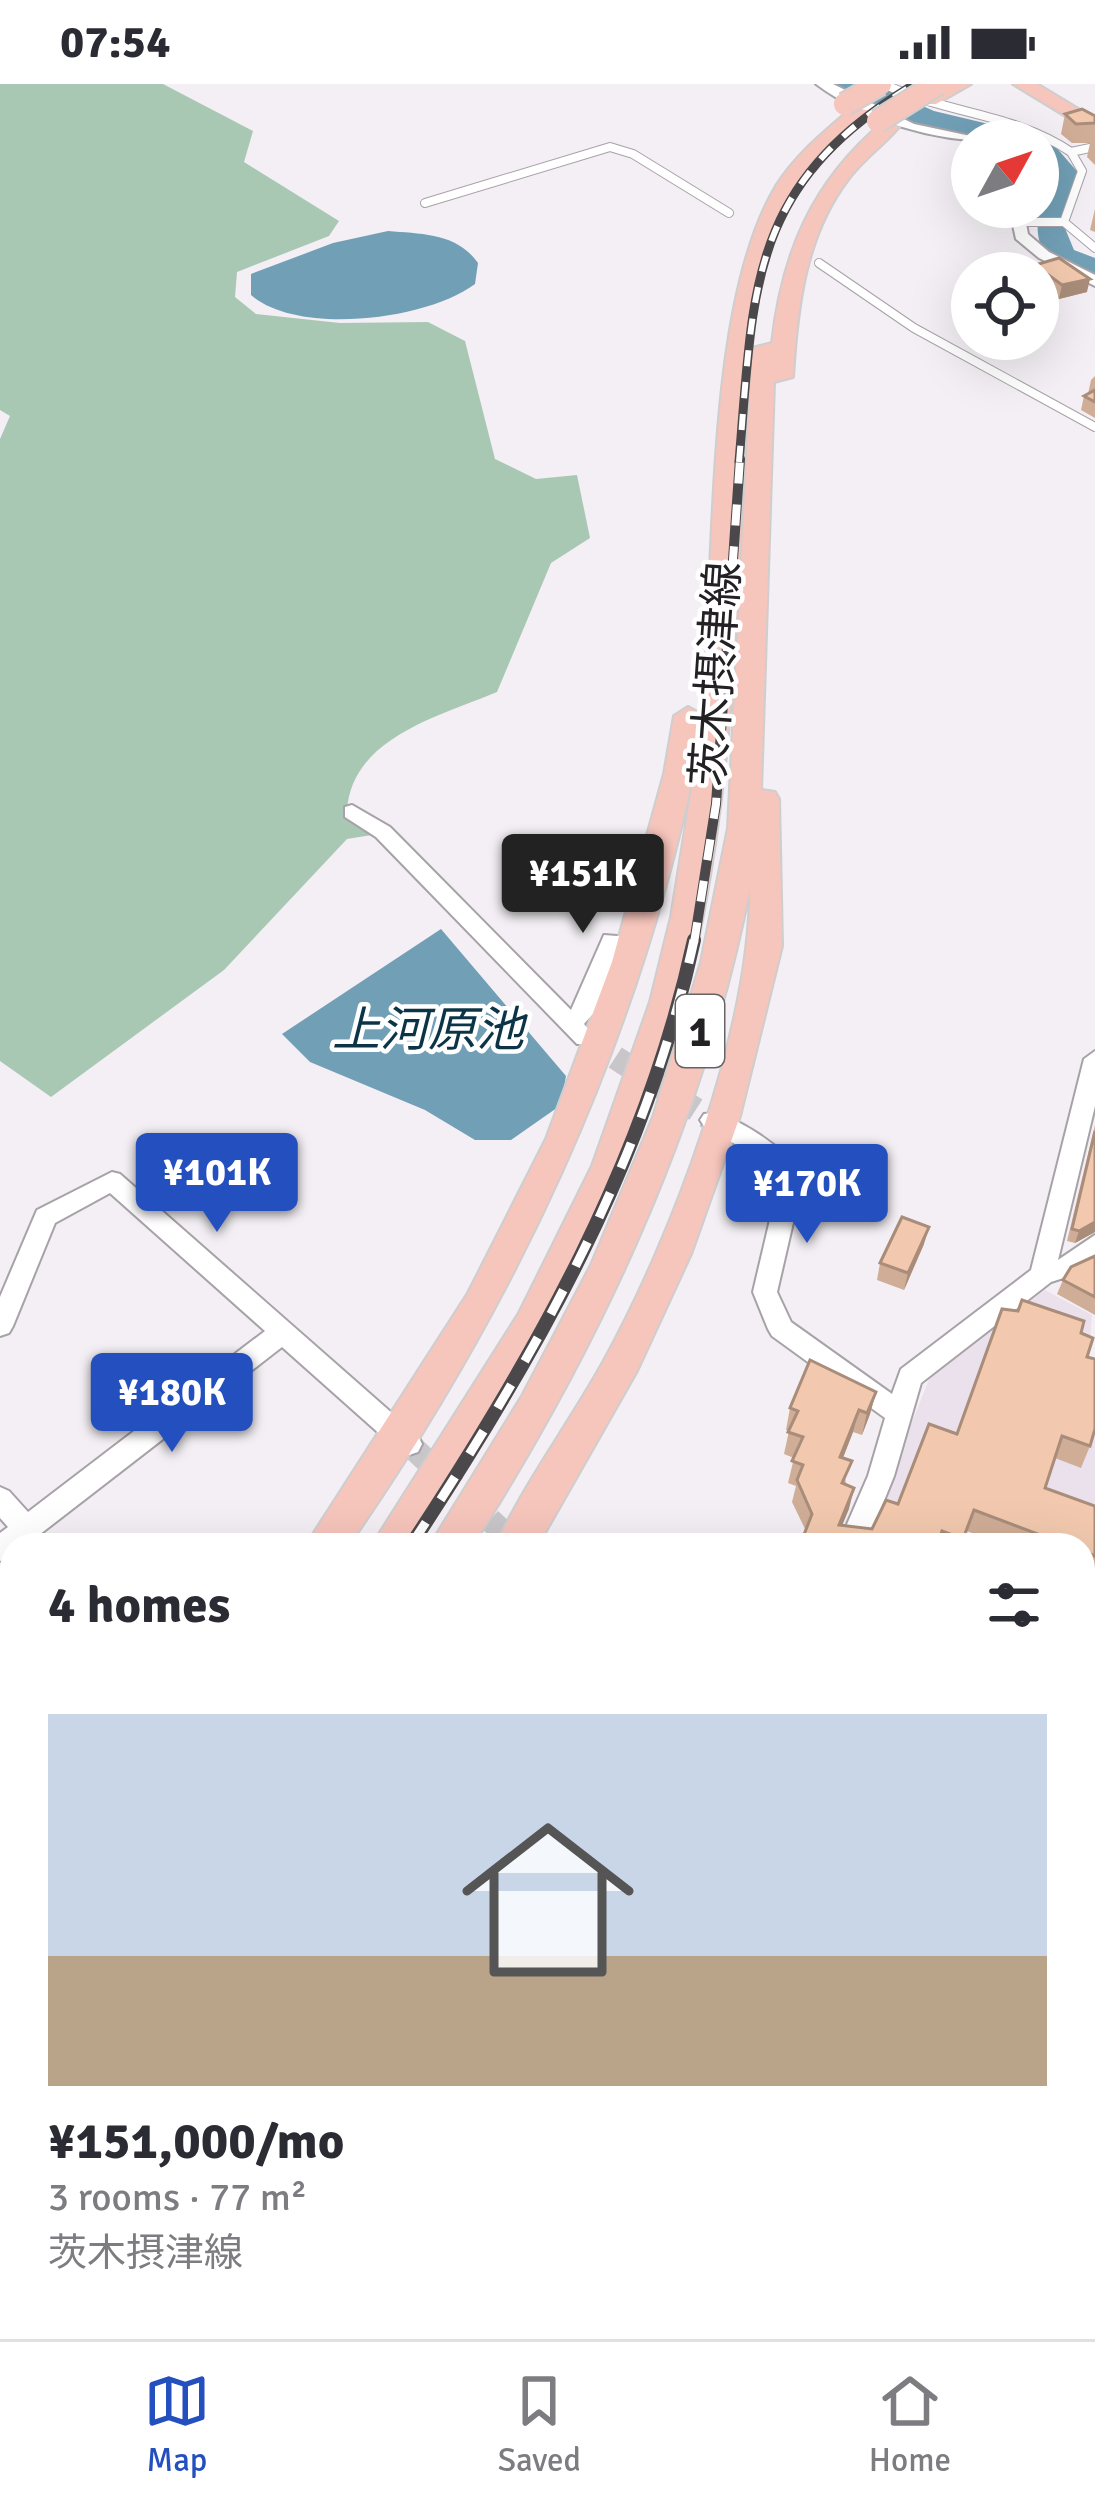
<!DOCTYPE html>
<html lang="en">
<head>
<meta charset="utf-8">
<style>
	:root { --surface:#fff; --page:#f2f2f3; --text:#2b2b33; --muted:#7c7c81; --line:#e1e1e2; --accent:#244fbe }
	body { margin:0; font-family:Signika,"Noto Sans JP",sans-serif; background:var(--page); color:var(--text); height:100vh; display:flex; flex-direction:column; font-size:45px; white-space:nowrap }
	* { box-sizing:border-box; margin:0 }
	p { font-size:39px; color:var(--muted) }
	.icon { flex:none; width:66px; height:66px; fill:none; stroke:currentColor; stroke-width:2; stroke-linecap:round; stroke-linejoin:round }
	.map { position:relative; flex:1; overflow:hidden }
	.panel { position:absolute; left:0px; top:1449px; width:1095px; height:807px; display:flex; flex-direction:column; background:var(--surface); border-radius:36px 36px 0 0; box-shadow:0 12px 48px #0002 }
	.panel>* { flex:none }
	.needle { width:78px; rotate:50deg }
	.controls { position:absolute; left:951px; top:36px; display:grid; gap:24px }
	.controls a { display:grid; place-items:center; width:108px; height:108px; border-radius:50%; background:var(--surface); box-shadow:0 12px 48px #0002; font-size:60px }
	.price { position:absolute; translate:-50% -102px; padding:0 27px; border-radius:12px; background:var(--accent); color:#fff; font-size:39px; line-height:78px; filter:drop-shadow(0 3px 6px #0008) }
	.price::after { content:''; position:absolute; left:50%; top:72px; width:36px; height:27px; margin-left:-18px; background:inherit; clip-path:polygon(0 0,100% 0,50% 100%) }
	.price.selected { background:#222; color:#fff }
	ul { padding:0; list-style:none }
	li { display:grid; align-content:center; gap:24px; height:636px; padding:0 48px }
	li span { display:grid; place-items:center; height:372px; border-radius:0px; color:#555 }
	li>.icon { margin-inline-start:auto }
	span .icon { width:216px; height:216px; fill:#fffc; stroke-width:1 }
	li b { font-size:51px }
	h2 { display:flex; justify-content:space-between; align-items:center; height:144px; padding:0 48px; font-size:51px }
	.status { display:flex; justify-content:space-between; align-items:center; height:84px; padding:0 60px; background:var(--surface); direction:ltr }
	.status svg { height:33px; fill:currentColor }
	.dock { display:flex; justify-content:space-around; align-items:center; height:168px; border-top:3px solid var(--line); background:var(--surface); font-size:33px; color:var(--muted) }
	.dock a { display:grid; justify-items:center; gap:6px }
	.dock .selected { color:var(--accent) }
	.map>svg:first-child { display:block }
</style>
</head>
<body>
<div class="status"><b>07:54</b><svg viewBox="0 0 49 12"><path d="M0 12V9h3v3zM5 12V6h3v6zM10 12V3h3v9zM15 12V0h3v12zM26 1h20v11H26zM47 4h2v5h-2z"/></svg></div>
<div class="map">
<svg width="1095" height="2255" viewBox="0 0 1095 2255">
	<rect width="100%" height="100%" fill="#f3eff4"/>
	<polygon fill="#ebe1ec" points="1045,1206 1092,1231 1085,1318 1095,1335 1095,2019 1083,2016 1083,1461 862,1461 931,1291"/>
	<g fill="#a9c8b4">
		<path d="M0,0H163L253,47L244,78L339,137L329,152L237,188L235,213L256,230L340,239L428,238L465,257L495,375L536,395L577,391L590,454L551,479L497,608C440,632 350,654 347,728L378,750L347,755L224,886L51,1013L0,977V355L10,332L0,326Z"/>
		<polygon points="1083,1549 1095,1554 1095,1823 1083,1860"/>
	</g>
	<g fill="#719fb5">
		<path d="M388,147C422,150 457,149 478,179L475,200C427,236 298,252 251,211V190L333,159Z"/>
		<polygon points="441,845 566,992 561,1021 511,1056 475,1056 425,1026 310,978 282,950"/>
	</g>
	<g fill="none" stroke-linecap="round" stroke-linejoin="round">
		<path fill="#719fb5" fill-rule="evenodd" d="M836,0H873L934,27L1048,54L1081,92L1064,142L1074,166L1095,174V195L1049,179C1029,146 1039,126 1051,93L1038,78V57C984,57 874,41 836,0Z"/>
		<g stroke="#c9c6ca" stroke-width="24" stroke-dasharray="24 12" stroke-linecap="butt">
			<polyline points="585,954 712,1036"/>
			<polyline points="411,1362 505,1450"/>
		</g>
		<g stroke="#a7a2a7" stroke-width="10">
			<g id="lane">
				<path d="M884,0C945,30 1014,29 1071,68"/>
				<polyline points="1095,63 1071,68 1082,87 1064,138 1095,164"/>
				<polyline points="425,119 610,63 633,70 729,129"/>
				<polyline points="1015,138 1064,138"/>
				<polyline points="819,179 914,244 1095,343"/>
			</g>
		</g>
		<g stroke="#a7a2a7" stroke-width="4">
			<g id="street">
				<path d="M816,0H833L914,40L994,57C934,57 867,38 816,0Z"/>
				<polygon points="1009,123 1023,123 1028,150 1049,168 1095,191 1095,202 1039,174 1016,155"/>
				<polygon points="352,721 390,743 571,926 604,851 643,854 646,859 643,864 620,864 597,925 584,940 596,954 593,960 577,960 376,753 345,733 345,723"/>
				<path d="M1095,967V1022L1058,1176L1095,1151V1177L1085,1187L1051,1198L921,1299L894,1392L866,1461H838L868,1392L885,1334L772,1252L768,1245L753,1208L780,1093L771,1081L704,1042L700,1036L704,1030C730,1024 790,1069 804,1091L777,1208L791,1238L892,1310L901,1285L1031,1186L1084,975Z"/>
				<polygon points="112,1088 120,1090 418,1352 422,1360 418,1368 409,1371 400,1368 282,1263 26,1461 12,1461 12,1472 0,1477 0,1449 8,1443 0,1434 0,1403 9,1407 28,1428 265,1247 110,1109 55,1139 13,1242 9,1249 0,1252 0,1213 37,1126"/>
				<polygon points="0,1575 12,1581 12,1614 0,1608"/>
				<polygon points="1083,2022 1095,2027 1095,2061 1083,2056"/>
				<polygon points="0,2202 12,2207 12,2244 26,2244 12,2253 0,2248"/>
				<polygon points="653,2244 698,2244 702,2255 657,2255"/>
				<polygon points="862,2244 897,2244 893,2255 858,2255"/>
			</g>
		</g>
		<g stroke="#cfcecf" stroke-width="4">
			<g id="primary">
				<polygon points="946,0 971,0 936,20 922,20 922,12"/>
				<polygon points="1013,0 1037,0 1095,35 1095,50"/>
				<path d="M853,23L870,27C846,55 814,73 796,106C736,212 746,352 740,470C734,591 726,712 703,831C659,1060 546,1269 415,1461H372L519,1229L592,1082L650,918L671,833L696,678C636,965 515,1221 349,1461H306L468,1209L546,1055L612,878L664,690L674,632L688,623L701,630C717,484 703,224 776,102C796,70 825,47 853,23Z"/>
				<path d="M882,39L899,43C883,62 862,76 847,97C805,153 797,225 793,293L774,298L761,706L775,708L779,715L782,862L740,1032L691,1170L637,1287L538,1461H496C525,1398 568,1341 602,1280C672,1154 750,947 750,804C703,1041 602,1258 473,1461H430L522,1312L591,1181L653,1033L701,878L728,744L752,264L772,259C782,169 812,98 882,39Z"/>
				<polygon points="12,1800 12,1937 0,1942 0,1805"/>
				<polygon points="12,1962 12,2106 0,2111 0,1967"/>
			</g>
		</g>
		<use href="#lane" stroke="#fff" stroke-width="8"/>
		<use href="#street" fill="#fff" fill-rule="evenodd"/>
		<use href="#primary" fill="#f6c5bc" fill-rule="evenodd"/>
		<g stroke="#4a484a" stroke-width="9">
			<path id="rail-far3" d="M739,378C754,201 748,101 915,0"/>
		</g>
		<g stroke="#4a484a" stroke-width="10">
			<polyline id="rail-far2" points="694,859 716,720 740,375"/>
		</g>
		<g stroke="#4a484a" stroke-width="14">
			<path id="rail-far1" d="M411,1461C535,1273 646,1078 694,856"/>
		</g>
		<g stroke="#4a484a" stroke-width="16">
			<g id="rail">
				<polyline points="0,1949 12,1937"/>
				<polyline points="0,1979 12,1967"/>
			</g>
		</g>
		<use href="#rail-far3" stroke="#fff" stroke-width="6" stroke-dasharray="16" stroke-linecap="butt"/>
		<use href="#rail-far2" stroke="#fff" stroke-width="8" stroke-dasharray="21" stroke-linecap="butt"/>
		<use href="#rail-far1" stroke="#fff" stroke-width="9" stroke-dasharray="27" stroke-linecap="butt"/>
		<use href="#rail" stroke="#fff" stroke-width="12" stroke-dasharray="34" stroke-linecap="butt"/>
		<g stroke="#cfcecf" stroke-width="26" stroke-linecap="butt">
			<g id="primary-bridge">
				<polyline points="845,20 880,0"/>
				<polyline points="878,37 937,0"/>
			</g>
		</g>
		<use href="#primary-bridge" stroke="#f6c5bc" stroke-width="22"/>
	</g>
	<g fill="#d0ad96">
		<polygon points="1065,30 1095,32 1095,81 1087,73 1090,59 1072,59 1061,50"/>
		<polygon points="1095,125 1095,148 1090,146"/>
		<polygon points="1035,181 1087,208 1059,215 1038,199 1038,189 1033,189"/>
		<polygon points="1095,292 1095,334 1081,326 1084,312 1088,310 1091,296"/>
		<polygon points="1095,1041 1095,1148 1075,1159 1067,1157"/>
		<polygon points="924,1160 904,1206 877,1196 880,1179"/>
		<polygon points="1095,1172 1095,1231 1057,1210 1063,1196"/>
		<polygon points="1081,1249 1087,1273 1090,1362 1081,1384 1055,1374 1045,1404 1095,1422 1095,1496 1083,1491 1083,1461 1004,1461 967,1447 961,1461 800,1461 806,1447 792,1418 796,1402 788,1399 794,1374 784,1370 789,1347 786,1346 790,1324 876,1308 870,1330 862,1351 853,1348 843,1374 846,1401 854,1404 842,1442 872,1445 898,1420 957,1350"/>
		<polygon points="950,2244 1063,2244 1059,2255 945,2255"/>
	</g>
	<g fill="#a98d7a">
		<polygon points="1090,195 1087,208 1059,215 1062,201"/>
		<polygon points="1095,1138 1095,1148 1075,1159 1079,1147"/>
		<polygon points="929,1143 924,1160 904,1206 908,1189"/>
		<polygon points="876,1308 870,1330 862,1351 867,1329"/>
		<polygon points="859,1326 853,1348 835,1394 840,1373"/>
		<polygon points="854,1404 849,1425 834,1461 839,1441"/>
	</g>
	<g fill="#f2c9ae" stroke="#a98d7a" stroke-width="3">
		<polygon points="1082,25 1095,32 1095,39 1076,40 1065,30"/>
		<polygon points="1059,174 1090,195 1062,201 1035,181"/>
		<polygon points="1095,306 1095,318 1084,312"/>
		<polygon points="1095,1047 1095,1138 1079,1147 1072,1145"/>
		<polygon points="902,1133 929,1143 908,1189 880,1179"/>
		<polygon points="1095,1172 1095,1213 1063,1196 1071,1183"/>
		<polygon points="1022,1216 1084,1237 1081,1249 1093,1254 1087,1273 1095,1275 1095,1345 1090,1362 1062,1352 1045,1404 1095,1422 1095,1472 1083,1467 1083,1461 1067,1461 974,1426 963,1455 942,1447 937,1461 800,1461 812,1430 797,1396 803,1381 792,1377 803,1353 788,1348 798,1327 790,1324 810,1276 876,1308 867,1329 859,1326 840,1373 852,1377 842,1399 854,1404 839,1441 872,1445 886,1416 898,1420 929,1340 957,1350 1002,1225 1018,1227"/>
		<polygon points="1083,2054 1095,2061 1095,2117 1091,2115 1083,2136"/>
		<polygon points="957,2244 1063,2244 1059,2255 953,2255"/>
	</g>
	<g text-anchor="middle" stroke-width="9" stroke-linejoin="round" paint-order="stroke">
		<rect fill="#fff" stroke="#656465" stroke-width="3" x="676" y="911" width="48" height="72" rx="9"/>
		<g font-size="42" font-weight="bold" fill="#232123">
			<text x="700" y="962">1</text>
		</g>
		<g font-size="45" fill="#232123" stroke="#fff">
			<text transform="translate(715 590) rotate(-86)" y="16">茨木摂津線</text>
		</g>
		<g font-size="48" font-style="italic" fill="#0b3546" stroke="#fff">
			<text x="428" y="962">上河原池</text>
		</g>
	</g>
</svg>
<div class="controls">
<a><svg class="needle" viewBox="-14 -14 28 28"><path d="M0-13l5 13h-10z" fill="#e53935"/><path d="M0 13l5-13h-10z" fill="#7c7c81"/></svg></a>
<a><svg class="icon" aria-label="locate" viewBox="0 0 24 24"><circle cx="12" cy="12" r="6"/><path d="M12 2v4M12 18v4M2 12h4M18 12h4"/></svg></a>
</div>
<b class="price selected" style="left:583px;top:852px">¥151K</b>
<b class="price" style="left:217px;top:1151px">¥101K</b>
<b class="price" style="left:807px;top:1162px">¥170K</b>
<b class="price" style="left:172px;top:1371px">¥180K</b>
<section class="panel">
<h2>4 homes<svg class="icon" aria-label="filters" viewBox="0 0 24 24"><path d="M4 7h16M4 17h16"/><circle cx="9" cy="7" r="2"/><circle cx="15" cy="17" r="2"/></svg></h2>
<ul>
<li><span style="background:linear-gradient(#c9d6e8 65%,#b9a48a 0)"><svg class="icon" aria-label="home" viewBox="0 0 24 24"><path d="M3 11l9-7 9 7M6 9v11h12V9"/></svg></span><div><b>¥151,000/mo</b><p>3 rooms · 77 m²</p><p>茨木摂津線</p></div></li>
</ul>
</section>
</div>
<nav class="dock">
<a class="selected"><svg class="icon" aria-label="map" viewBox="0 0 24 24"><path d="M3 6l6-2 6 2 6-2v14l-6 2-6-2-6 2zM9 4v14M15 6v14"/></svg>Map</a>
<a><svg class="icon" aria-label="saved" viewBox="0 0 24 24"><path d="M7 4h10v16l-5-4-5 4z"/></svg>Saved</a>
<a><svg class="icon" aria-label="home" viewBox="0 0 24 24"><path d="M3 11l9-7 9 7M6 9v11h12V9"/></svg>Home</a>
</nav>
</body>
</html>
